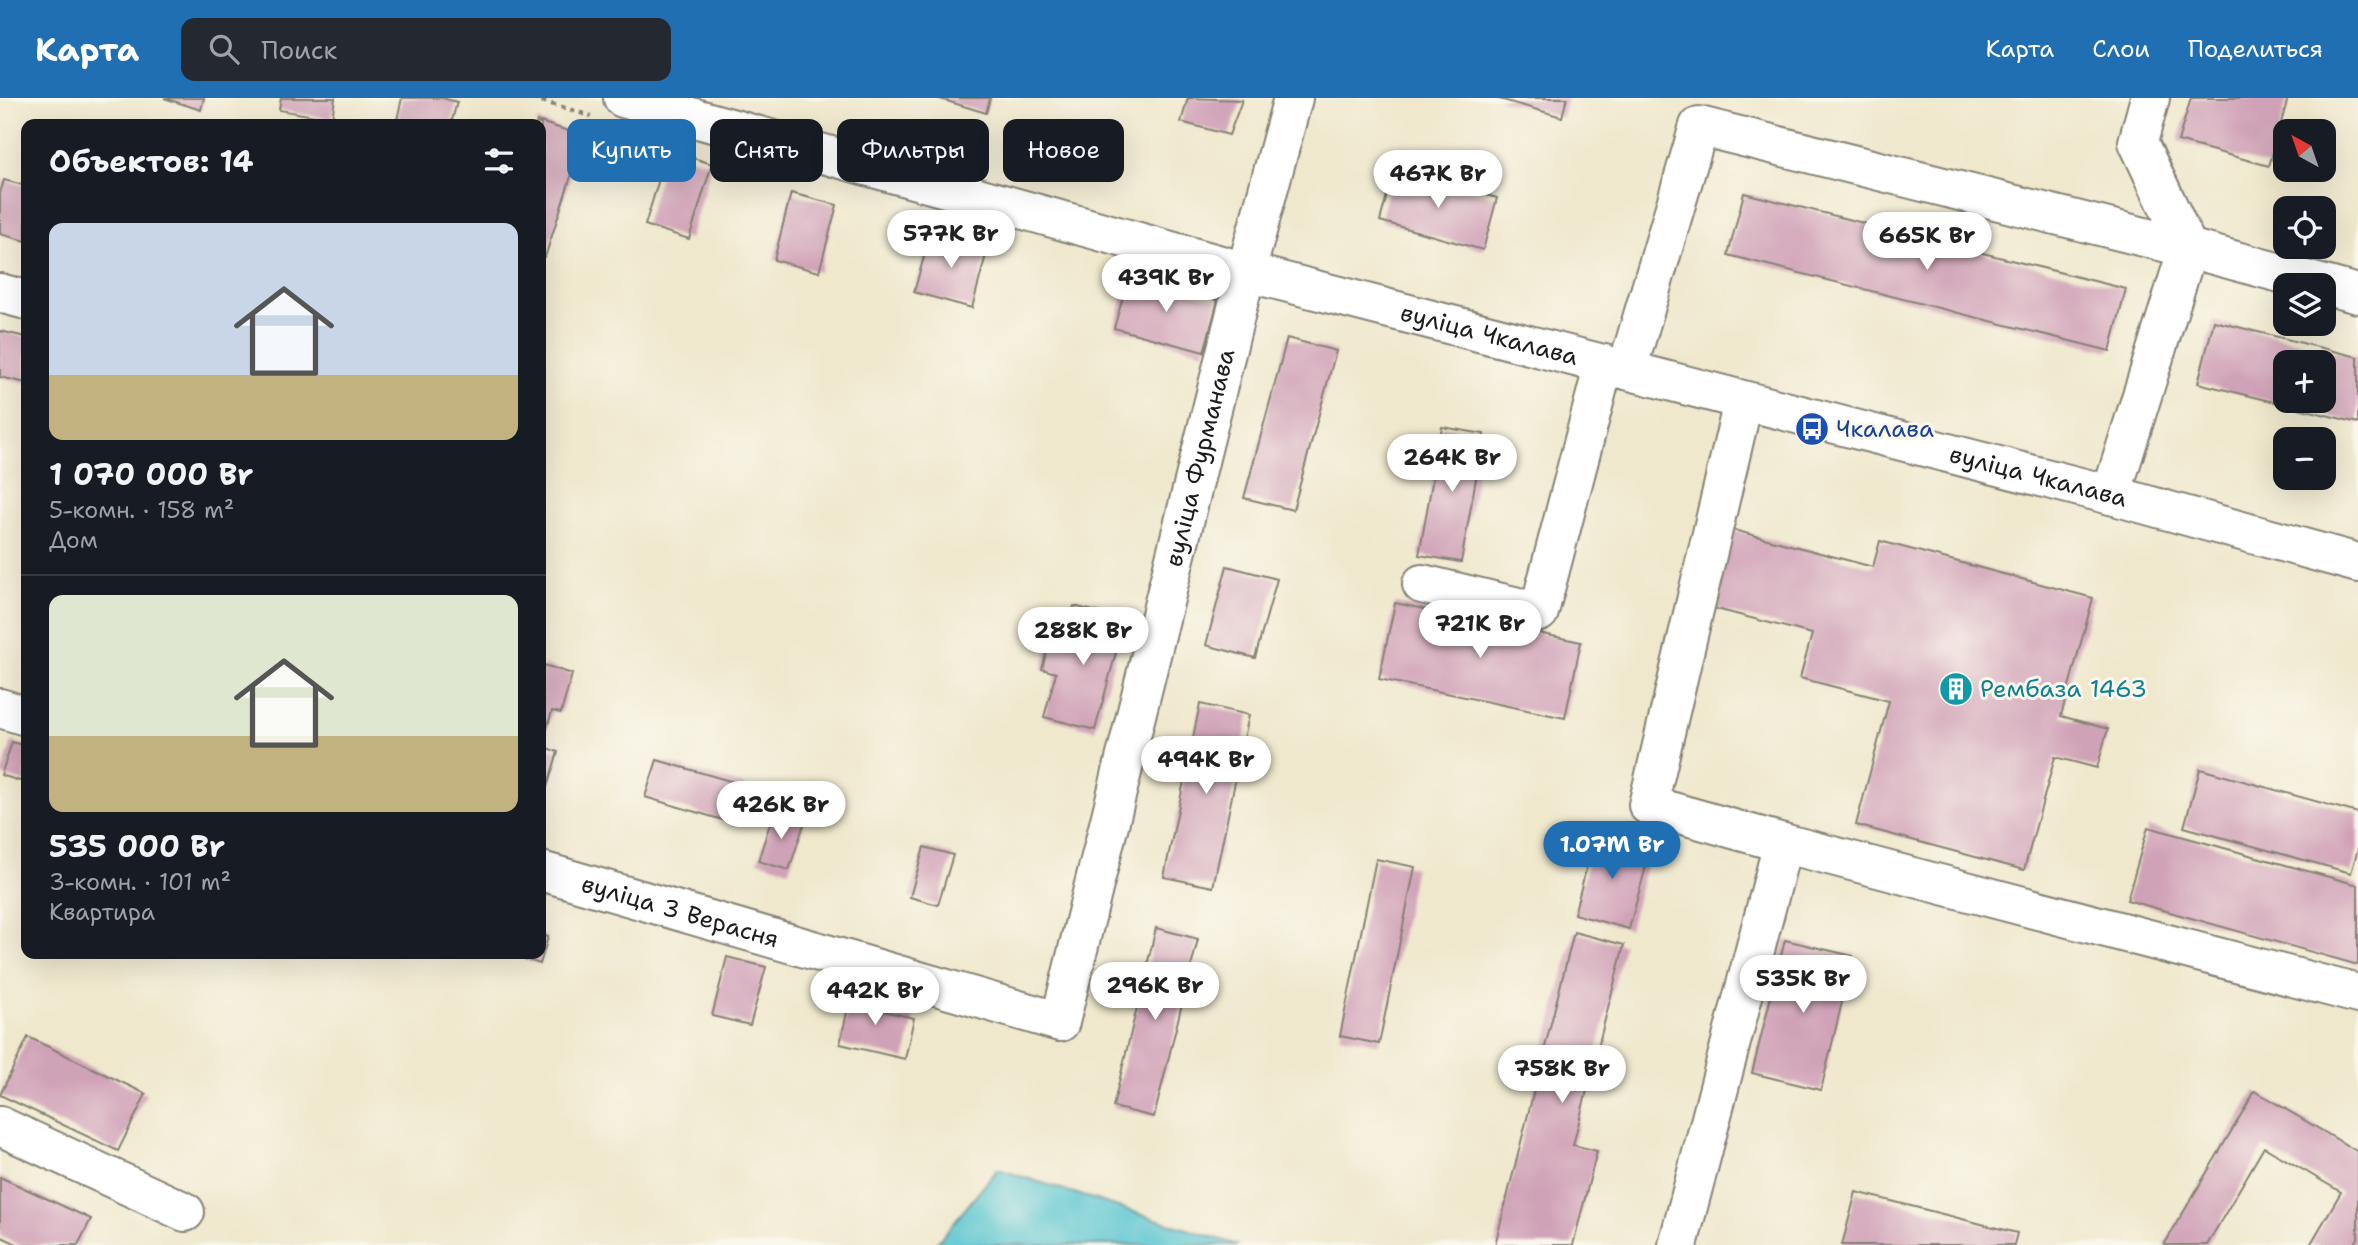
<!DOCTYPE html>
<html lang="ru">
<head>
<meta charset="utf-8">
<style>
	:root { --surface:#171b24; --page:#242831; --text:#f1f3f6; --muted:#9ea1a6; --line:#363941; --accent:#1f6fb2 }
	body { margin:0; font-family:"Shantell Sans",sans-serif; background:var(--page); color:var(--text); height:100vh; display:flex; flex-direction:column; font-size:26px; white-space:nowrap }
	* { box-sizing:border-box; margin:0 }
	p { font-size:23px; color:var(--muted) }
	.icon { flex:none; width:38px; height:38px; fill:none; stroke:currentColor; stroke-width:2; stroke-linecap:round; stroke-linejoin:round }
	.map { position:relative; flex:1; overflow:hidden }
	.panel { position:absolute; left:21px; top:21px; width:525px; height:840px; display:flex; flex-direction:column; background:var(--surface); border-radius:14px; box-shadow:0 7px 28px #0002 }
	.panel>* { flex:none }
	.top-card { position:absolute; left:567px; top:21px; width:665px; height:63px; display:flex; gap:14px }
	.needle { width:46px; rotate:320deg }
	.controls { position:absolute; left:2273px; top:21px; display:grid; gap:14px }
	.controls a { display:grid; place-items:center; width:63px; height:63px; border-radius:14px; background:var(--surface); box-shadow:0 7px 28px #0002; font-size:35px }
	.price { position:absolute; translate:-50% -60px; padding:0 16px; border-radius:24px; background:#fff; color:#222; font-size:23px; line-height:46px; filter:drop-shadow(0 2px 4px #0008) }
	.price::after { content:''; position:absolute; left:50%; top:42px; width:21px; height:16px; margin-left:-10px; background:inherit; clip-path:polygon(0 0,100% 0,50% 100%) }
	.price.selected { background:var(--accent); color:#fff }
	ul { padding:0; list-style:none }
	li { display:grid; align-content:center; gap:14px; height:371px; padding:0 28px }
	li+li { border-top:2px solid var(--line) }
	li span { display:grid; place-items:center; height:217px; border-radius:14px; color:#555 }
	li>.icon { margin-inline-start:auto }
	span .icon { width:126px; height:126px; fill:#fffc; stroke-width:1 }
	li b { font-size:30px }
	h2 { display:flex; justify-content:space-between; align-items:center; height:84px; padding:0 28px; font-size:30px }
	.tag { padding:0 24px; border-radius:14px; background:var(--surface); box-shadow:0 7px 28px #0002; font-size:24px; line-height:63px }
	.tag.selected { background:var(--accent); color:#fff }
	header { display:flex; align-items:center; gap:42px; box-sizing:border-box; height:98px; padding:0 35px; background:var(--accent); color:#fff }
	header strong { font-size:33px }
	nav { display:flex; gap:38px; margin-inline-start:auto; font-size:24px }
	.search { width:490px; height:63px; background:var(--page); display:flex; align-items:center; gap:18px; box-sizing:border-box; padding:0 24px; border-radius:14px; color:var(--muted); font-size:26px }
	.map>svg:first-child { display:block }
</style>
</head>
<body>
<header>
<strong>Карта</strong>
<div class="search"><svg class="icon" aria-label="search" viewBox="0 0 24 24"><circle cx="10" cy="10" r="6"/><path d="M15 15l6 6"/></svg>Поиск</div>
<nav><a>Карта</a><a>Слои</a><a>Поделиться</a></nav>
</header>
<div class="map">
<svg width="2358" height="1147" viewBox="0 0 2358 1147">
	<rect width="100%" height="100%" fill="#fbf7ec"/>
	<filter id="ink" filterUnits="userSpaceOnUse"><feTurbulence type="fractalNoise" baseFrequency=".0143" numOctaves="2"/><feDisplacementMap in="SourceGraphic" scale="14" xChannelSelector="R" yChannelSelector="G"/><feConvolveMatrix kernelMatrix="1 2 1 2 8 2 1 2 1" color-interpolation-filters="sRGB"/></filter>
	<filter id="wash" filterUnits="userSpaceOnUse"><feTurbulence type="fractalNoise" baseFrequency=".00686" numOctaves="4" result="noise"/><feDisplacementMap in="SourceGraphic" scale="28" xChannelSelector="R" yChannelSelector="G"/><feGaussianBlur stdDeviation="1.57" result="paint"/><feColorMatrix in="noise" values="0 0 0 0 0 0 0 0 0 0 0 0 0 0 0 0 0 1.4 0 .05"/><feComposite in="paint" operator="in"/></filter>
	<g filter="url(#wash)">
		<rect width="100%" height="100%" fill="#efe8cd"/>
		<polygon fill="#58c5d0" stroke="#3a7076" stroke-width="2" points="998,1071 1238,1147 935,1147"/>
		<g id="blocks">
			<g fill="#d0a2b7" fill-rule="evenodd">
				<polygon points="164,0 204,0 201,12"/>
				<polygon points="281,0 335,0 332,21 279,12"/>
				<polygon points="402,0 442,0 457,4 451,26 396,26"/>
				<polygon points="937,0 990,0 986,15"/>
				<polygon points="1188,0 1242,2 1229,37 1181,24"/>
				<polygon points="1496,0 1567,0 1562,19"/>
				<polygon points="2191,0 2288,0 2269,68 2178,43"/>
				<polygon points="537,23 584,38 545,159 541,158 541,26 536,26"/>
				<polygon points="668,52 712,66 689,141 645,127"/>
				<polygon points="1394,71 1497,100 1483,152 1380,123"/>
				<polygon points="4,82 26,88 26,143 0,136 0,95"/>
				<polygon points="791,95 837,107 819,174 774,162"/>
				<polygon points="1744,95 2126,191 2110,253 1728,157"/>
				<polygon points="931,134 988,149 972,210 914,194"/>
				<polygon points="1129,178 1218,202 1204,254 1114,230"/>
				<path d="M2214,223L2358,259V325L2198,285ZM2286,264H2324V303H2286Z"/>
				<polygon points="0,233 26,239 26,285 0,279"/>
				<polygon points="1287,240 1336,253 1293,412 1244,400"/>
				<polygon points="1442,329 1484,336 1461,464 1419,457"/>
				<polygon points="1730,431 1873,469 1880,443 2093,500 2061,618 2108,631 2097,670 2055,659 2024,772 1856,727 1889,603 1800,580 1812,536 1709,509"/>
				<polygon points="1227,468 1277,481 1255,560 1206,547"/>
				<polygon points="1395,505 1581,544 1565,620 1379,581"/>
				<polygon points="1074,508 1125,521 1095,632 1044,619 1056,575 1042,571 1049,545 1063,549"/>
				<polygon points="544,567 572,576 561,615 552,613 542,648 558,654 543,702 541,701 541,576"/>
				<polygon points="1200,606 1249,617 1213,789 1164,779"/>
				<polygon points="12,644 26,648 26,685 1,677"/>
				<polygon points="657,662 744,687 733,725 645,699"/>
				<polygon points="2200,671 2358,715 2358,751 2351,775 2184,729"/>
				<polygon points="774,713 805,723 789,772 758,763"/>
				<polygon points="2148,729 2358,787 2358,867 2127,802"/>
				<polygon points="1596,735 1651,750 1629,831 1574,816"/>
				<polygon points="924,749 953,757 938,807 910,799"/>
				<polygon points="1376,761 1415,769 1379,946 1340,938"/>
				<polygon points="1156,830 1198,841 1154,1019 1113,1009"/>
				<polygon points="1574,834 1624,847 1573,1047 1597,1053 1573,1147 1495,1147"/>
				<polygon points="541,836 548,839 540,866 509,856 541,856"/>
				<polygon points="1785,842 1853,858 1821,992 1752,975"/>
				<polygon points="727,859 766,869 750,927 712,918"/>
				<polygon points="852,891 883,898 879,912 914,920 905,961 840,946"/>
				<polygon points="28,939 146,996 118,1053 0,997"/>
				<polygon points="2255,993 2358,1054 2358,1140 2354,1147 2310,1147 2341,1094 2264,1049 2207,1147 2164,1147"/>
				<polygon points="0,1079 91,1121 78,1147 19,1147 0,1138"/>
				<polygon points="1856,1094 2017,1135 2014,1147 1842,1147"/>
			</g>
		</g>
	</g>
	<g filter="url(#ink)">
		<use href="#blocks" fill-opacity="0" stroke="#868274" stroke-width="2"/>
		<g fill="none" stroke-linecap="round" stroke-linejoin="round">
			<g stroke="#868274" stroke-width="42">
				<g id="minor">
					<path id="s1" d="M623,0L1246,174L2111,397L2358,465"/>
					<polyline points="2150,0 2138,44 2188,150 2358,196"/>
					<polyline points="0,195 26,202"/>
					<polyline points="1627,272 1699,28 2188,150 2111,397"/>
					<polyline points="1743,304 1648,707 1783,745"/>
					<polyline points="1422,486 1539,514 1604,266"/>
					<polyline points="0,610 26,618"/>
					<path id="s2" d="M541,773L1060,924L1246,174L1293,0"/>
					<polyline points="0,1028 185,1114"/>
					<polyline points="1678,1147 1783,745 2358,896"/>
				</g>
			</g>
			<polyline stroke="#868274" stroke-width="4.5" stroke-dasharray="5 5" stroke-linecap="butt" points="532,0 591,18"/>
			<use href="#minor" stroke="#fff" stroke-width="38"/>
		</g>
	</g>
	<defs>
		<g id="bus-disc" transform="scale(1.75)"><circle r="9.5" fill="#1a4fb4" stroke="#fbf7ec"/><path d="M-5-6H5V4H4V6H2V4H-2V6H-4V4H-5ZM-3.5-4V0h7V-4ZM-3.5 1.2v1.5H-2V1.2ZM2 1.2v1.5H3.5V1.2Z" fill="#fff"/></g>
		<g id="building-disc" transform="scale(1.75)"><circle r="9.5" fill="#0f9aa8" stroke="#fbf7ec"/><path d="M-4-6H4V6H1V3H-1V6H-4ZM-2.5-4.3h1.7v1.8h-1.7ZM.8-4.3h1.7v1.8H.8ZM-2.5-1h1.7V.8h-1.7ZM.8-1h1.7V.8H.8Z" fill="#fff"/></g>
	</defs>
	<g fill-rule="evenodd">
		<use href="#bus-disc" x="1812" y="331"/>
		<use href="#building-disc" x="1956" y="591"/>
	</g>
	<g text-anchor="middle" stroke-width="6" stroke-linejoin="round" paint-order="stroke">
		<g font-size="24" fill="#1c1c1c" stroke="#fbf7ec">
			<text dy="8" stroke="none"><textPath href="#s1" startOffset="898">вуліца Чкалава</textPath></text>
			<text dy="8" stroke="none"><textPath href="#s2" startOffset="1122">вуліца Фурманава</textPath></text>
			<text dy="8" stroke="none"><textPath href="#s1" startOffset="1465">вуліца Чкалава</textPath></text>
			<text dy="8" stroke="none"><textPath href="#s2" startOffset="145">вуліца 3 Верасня</textPath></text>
		</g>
		<g font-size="24" fill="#164399" stroke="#fbf7ec" text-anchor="start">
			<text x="1836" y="339">Чкалава</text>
		</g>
		<g font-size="24" fill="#0d838f" stroke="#fbf7ec" text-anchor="start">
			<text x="1980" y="599">Рембаза 1463</text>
		</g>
	</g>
</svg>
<div class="controls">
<a><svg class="needle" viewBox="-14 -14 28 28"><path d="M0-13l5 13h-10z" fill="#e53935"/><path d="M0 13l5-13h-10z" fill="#9ea1a6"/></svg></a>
<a><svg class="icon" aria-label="locate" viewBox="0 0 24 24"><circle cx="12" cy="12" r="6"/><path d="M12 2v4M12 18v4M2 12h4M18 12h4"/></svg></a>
<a><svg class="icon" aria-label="layers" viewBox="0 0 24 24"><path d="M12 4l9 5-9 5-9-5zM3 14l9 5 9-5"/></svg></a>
<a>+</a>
<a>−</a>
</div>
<b class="price" style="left:1438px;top:112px">467K Br</b>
<b class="price" style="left:951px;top:172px">577K Br</b>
<b class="price" style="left:1927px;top:174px">665K Br</b>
<b class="price" style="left:1166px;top:216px">439K Br</b>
<b class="price" style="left:1452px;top:396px">264K Br</b>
<b class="price" style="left:1480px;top:562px">721K Br</b>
<b class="price" style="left:1083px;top:569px">288K Br</b>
<b class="price" style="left:1206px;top:698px">494K Br</b>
<b class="price" style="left:781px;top:743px">426K Br</b>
<b class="price selected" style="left:1612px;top:783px">1.07M Br</b>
<b class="price" style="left:1803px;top:917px">535K Br</b>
<b class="price" style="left:1155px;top:924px">296K Br</b>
<b class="price" style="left:875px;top:929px">442K Br</b>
<b class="price" style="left:1562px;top:1007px">758K Br</b>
<div class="top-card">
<a class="tag selected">Купить</a>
<a class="tag">Снять</a>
<a class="tag">Фильтры</a>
<a class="tag">Новое</a>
</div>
<section class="panel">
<h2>Объектов: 14<svg class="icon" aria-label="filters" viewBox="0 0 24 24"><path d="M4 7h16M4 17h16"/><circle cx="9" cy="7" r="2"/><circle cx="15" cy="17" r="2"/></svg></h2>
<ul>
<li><span style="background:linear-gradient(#c9d6e8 70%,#c2b280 0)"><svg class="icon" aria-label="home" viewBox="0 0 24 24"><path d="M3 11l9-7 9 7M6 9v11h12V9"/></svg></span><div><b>1 070 000 Br</b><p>5-комн. · 158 m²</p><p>Дом</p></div></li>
<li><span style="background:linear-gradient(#dfe7d0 65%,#c2b280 0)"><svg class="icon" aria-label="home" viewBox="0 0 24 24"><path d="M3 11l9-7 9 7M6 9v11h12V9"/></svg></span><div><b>535 000 Br</b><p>3-комн. · 101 m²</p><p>Квартира</p></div></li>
</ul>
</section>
</div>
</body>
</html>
